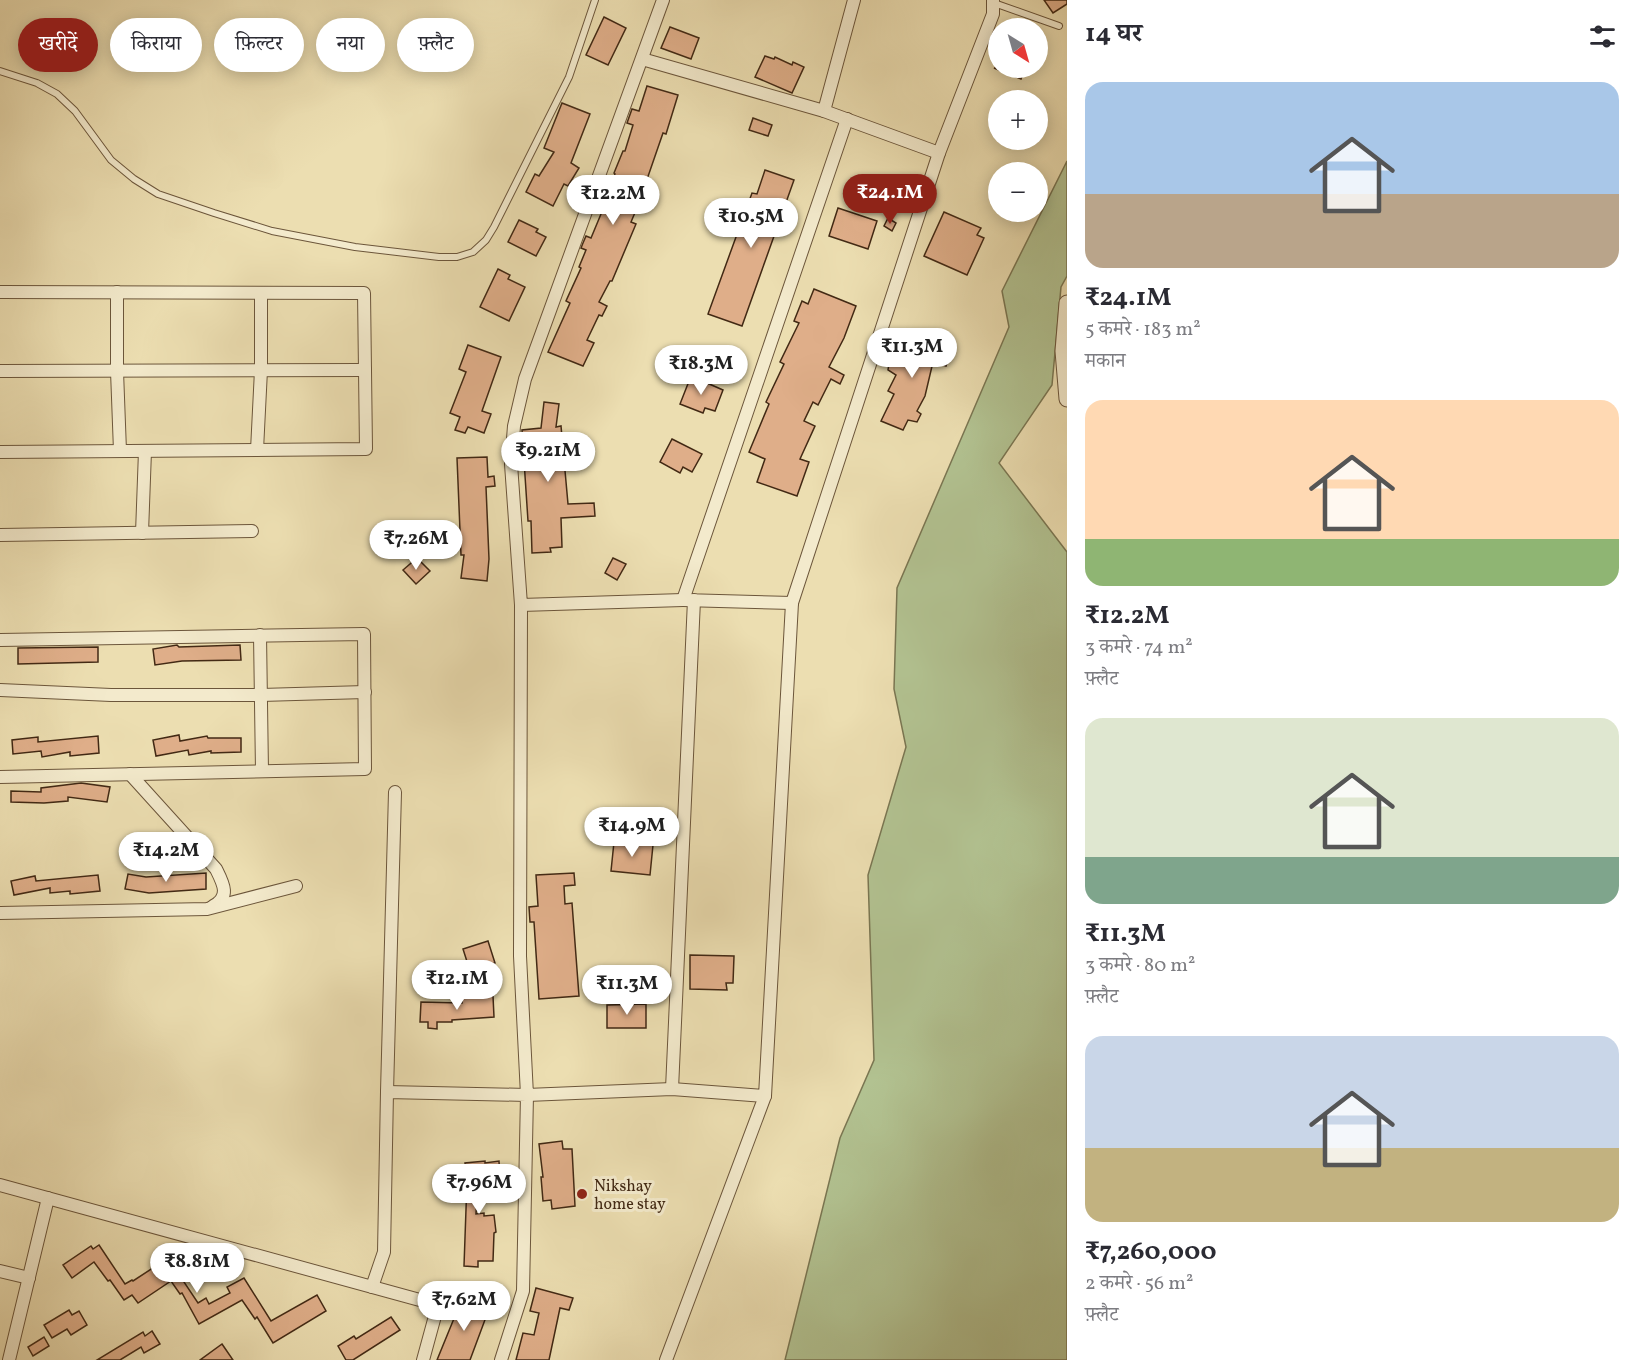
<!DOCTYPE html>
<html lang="hi">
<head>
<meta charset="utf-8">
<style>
	:root { --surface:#fff; --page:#f7f7f7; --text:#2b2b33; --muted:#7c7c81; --accent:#8f2418 }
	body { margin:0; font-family:Vollkorn,"Noto Serif Devanagari",serif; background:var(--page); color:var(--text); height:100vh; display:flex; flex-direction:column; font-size:22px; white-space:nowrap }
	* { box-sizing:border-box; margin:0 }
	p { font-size:20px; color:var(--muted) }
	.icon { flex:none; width:33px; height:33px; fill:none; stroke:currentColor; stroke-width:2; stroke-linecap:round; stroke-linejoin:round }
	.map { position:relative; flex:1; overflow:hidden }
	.sheet { display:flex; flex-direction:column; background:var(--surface); width:570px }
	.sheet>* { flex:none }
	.guide { position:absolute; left:18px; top:18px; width:570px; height:54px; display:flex; gap:12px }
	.needle { width:39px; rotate:143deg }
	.fabs { position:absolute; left:988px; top:18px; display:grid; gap:12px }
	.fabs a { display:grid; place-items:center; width:60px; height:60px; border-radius:50%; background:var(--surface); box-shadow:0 3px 15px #0003; font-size:30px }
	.price { position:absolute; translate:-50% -51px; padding:0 14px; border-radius:21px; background:#fff; color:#222; font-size:20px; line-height:39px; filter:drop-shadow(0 2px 3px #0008) }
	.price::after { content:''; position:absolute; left:50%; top:36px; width:18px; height:14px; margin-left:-9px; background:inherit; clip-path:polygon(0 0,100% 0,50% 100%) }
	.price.current { background:var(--accent); color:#fff }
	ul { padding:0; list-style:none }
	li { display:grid; align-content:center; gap:12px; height:318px; padding:0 18px }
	li span { display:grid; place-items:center; height:186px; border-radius:18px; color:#555 }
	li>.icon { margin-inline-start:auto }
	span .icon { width:108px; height:108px; fill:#fffc; stroke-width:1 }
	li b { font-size:26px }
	h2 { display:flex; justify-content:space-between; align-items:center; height:72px; padding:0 18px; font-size:26px }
	.chip { padding:0 21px; border-radius:27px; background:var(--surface); box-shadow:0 3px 15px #0003; font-size:21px; line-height:54px }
	.chip.current { background:var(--accent); color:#fff }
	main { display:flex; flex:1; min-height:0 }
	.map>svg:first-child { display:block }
</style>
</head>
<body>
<main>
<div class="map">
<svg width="1067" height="1360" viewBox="0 0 1067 1360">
	<rect width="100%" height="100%" fill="#ecdeb1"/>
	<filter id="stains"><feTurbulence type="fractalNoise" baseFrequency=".00333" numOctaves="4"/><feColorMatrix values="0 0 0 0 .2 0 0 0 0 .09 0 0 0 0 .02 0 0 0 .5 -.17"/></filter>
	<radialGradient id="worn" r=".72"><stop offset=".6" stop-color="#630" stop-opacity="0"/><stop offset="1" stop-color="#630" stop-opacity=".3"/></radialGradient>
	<polygon fill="#b2c291" stroke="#7a7652" stroke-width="1.5" points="1067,161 1067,276 1061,287 1052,385 999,463 1067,552 1067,1360 785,1360 840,1138 874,1060 868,875 906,747 894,689 897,588 1009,327 1002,291"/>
	<g fill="#dfae89" stroke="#422914" stroke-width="1.5">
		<polygon points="1044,0 1067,0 1067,4 1053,13"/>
		<polygon points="604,17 626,28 608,65 586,55"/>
		<polygon points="670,27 699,38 691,59 661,48"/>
		<polygon points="765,56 774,59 775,57 792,65 793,62 804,67 792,93 755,77"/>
		<polygon points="994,68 1025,68 1021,79"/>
		<polygon points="647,86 678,95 666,134 663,133 644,188 645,189 631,222 636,224 612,281 610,281 599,302 607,306 602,316 599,315 587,340 594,343 583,366 548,352 570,303 566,301 581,268 579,267 586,250 581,248 583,243 586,236 591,238 606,202 603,201 615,174 614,173 623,151 625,151 633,125 627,123 632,109 639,111"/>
		<polygon points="562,103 590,114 571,163 579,168 568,186 564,184 553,206 526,192 535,174 539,176 554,152 544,148"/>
		<polygon points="753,118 772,125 768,136 749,130"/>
		<polygon points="765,170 794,180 742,326 708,314 752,193 757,194"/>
		<polygon points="838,208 877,221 868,249 829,236"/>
		<polygon points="944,212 981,228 977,235 984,238 967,275 924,256"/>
		<polygon points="888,218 896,223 892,231 884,226"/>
		<polygon points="519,220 538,229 536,232 546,237 536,256 508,242"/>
		<polygon points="498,269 510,275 508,279 525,287 509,321 480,307"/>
		<polygon points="814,289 856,306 844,338 829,367 844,375 840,384 831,379 818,405 813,402 804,421 815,426 800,459 809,462 797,496 757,482 765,459 749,452 769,404 766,402 784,364 780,362 799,323 794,321 802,301 808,304"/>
		<polygon points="908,336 928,347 931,339 952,346 946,366 933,362 925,396 917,411 921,414 917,422 908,420 903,430 881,421 894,394 888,391 896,375 888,370 890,358 892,353 902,355 904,343"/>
		<polygon points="468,345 501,357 482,411 491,414 484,433 468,427 465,433 455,430 460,417 450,413 466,372 459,369"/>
		<polygon points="691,376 723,390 715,411 705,408 703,413 680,404"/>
		<polygon points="544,402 559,404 556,427 561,426 568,504 594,503 595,516 561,518 562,547 550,548 551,552 532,553 531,521 528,521 522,430 541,428"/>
		<polygon points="672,439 702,454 692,472 683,467 680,473 660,462"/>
		<polygon points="487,457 488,477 494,476 495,486 486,487 489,559 487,581 461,578 464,555 461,555 457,458"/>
		<polygon points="417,558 430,571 416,584 403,570"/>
		<polygon points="613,558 626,564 617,580 605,573"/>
		<polygon points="177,645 179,647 240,645 241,660 182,661 155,665 153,649"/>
		<polygon points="98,647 98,662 18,664 18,648"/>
		<polygon points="179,735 180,741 207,736 208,738 241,738 241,752 211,753 211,751 189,755 188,750 156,756 153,740"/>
		<polygon points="98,736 99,753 70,756 70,752 42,757 41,751 13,754 12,740 38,737 38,742"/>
		<polygon points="81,783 110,787 107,802 68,797 68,801 44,803 11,802 11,791 41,792 41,788"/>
		<polygon points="614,842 653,845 650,875 611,871"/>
		<polygon points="206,873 206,889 149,893 125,889 128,874 146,877"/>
		<polygon points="574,873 575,885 564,886 565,904 572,903 579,996 539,999 534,922 530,922 529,907 538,906 536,875"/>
		<polygon points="98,875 100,891 70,894 70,891 50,893 50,888 14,895 11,881 35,876 36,881"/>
		<polygon points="488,941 495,963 470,971 463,949"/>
		<polygon points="690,955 734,956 733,983 726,983 727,990 690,989"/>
		<polygon points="493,996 494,1017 452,1020 452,1022 437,1022 437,1029 428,1028 428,1022 420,1022 421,1002 462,1003 462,998"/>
		<polygon points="646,1004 646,1028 607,1028 607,1005"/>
		<polygon points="562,1141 563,1149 572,1149 575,1206 552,1209 551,1200 543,1201 541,1177 543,1177 539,1144"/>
		<polygon points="485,1161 485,1163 499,1161 500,1180 478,1182 476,1214 484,1213 484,1216 494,1215 496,1232 494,1233 493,1261 478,1261 478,1267 464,1266 467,1181 465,1163"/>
		<polygon points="99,1245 125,1284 132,1280 133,1281 168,1258 198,1303 206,1298 209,1304 230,1293 227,1287 244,1278 271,1321 317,1295 326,1311 273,1343 257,1317 255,1319 242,1300 199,1324 182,1293 180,1294 171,1281 138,1303 132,1295 124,1300 110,1280 108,1281 94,1262 72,1278 63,1265 91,1246 93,1249"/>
		<polygon points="536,1288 573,1298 569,1310 560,1308 549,1360 516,1360 523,1333 534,1335 539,1313 530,1311"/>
		<polygon points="462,1299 489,1309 470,1360 437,1360"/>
		<polygon points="69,1310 72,1315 79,1311 87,1325 71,1335 67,1329 52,1338 44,1325"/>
		<polygon points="391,1317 400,1330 353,1360 346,1360 338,1346 354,1336 356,1339"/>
		<polygon points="152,1331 160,1344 144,1353 141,1347 120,1360 97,1360 143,1332 145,1336"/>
		<polygon points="44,1337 49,1346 33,1356 28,1347"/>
		<polygon points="222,1344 233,1360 200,1360"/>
	</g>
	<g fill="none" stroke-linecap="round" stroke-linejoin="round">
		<g stroke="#6c563b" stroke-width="8">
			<g id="service">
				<polyline points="994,3 1059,26"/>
				<polyline points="0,71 37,83 57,94 75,111 111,160 134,179 158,194 214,213 272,231 355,247 439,257 457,257 473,252 486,240 494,227 569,77 595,0"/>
			</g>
		</g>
		<g stroke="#6c563b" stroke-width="14">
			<g id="minor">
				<polyline points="663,0 525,379 514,426 511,464 521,605 683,600"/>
				<polyline points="854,0 824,111 939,153"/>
				<polyline points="642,59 824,111"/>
				<polyline points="847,119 683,600 792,603 939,153 993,14 993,0"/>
				<polyline points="0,292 364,293 366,449 0,452"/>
				<polyline points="117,292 117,371 120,451"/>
				<polyline points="0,371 365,370"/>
				<polyline points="257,450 261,370 261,293"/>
				<polyline points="142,533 145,451"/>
				<polyline points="0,535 252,531"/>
				<polyline points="521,605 520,956 527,1095 672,1089 765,1096 792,603"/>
				<polyline points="260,635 262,771"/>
				<polyline points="0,640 364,634 365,769 0,777"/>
				<polyline points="0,690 111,695 261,695 365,692"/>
				<path d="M130,774L216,869C223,883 231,897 213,906"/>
				<polyline points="0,913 207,909 296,886"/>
				<polyline points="672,1089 694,600"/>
				<polyline points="387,1092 395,792"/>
				<polyline points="0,1185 438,1305 423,1360"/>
				<polyline points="0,1271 29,1278"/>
				<polyline points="372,1287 384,1252 387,1092 527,1095 523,1291 501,1360"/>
				<polyline points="9,1360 48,1198"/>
				<polyline points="666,1360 765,1096"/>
			</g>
		</g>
		<g stroke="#6c563b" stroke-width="17">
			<polyline id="tertiary" points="1067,303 1063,351 1067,399"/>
		</g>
		<use href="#service" stroke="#f3eacc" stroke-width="6"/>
		<use href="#minor" stroke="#f3eacc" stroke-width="12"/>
		<use href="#tertiary" stroke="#f3eacc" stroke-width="15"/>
	</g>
	<circle fill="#8f2418" stroke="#f3eacc" stroke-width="2" cx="582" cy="1194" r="6"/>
	<g text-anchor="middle" stroke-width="6" stroke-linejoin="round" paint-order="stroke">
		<g font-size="16" fill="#422914" stroke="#f3eacc" text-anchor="start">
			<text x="594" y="1191">Nikshay<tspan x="594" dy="18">home stay</tspan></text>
		</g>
	</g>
	<rect width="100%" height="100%" filter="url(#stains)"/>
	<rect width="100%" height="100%" fill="url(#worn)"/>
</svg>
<div class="fabs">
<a><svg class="needle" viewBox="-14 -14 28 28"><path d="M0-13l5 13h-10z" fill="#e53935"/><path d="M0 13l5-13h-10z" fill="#7c7c81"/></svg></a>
<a>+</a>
<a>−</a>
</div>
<b class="price current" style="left:890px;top:225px">₹24.1M</b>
<b class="price" style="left:613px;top:226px">₹12.2M</b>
<b class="price" style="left:751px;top:249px">₹10.5M</b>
<b class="price" style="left:912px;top:379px">₹11.3M</b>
<b class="price" style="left:701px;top:396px">₹18.3M</b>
<b class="price" style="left:548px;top:483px">₹9.21M</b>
<b class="price" style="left:416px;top:571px">₹7.26M</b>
<b class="price" style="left:632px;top:858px">₹14.9M</b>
<b class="price" style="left:166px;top:883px">₹14.2M</b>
<b class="price" style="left:457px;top:1011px">₹12.1M</b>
<b class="price" style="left:627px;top:1016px">₹11.3M</b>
<b class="price" style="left:479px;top:1215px">₹7.96M</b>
<b class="price" style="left:197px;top:1294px">₹8.81M</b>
<b class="price" style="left:464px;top:1332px">₹7.62M</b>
<div class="guide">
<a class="chip current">खरीदें</a>
<a class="chip">किराया</a>
<a class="chip">फ़िल्टर</a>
<a class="chip">नया</a>
<a class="chip">फ़्लैट</a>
</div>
</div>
<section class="sheet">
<h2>14 घर<svg class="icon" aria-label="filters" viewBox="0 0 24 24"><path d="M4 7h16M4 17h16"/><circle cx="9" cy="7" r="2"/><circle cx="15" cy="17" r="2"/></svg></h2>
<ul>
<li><span style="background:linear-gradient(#a9c7e8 60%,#b9a48a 0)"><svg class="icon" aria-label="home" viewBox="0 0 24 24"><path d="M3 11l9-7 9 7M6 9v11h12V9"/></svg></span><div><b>₹24.1M</b><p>5 कमरे · 183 m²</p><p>मकान</p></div></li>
<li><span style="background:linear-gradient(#ffd9b3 75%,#8fb573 0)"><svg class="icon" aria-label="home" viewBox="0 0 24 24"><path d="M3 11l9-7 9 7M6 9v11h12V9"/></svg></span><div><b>₹12.2M</b><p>3 कमरे · 74 m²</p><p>फ़्लैट</p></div></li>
<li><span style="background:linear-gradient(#dfe7d0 75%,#7fa58c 0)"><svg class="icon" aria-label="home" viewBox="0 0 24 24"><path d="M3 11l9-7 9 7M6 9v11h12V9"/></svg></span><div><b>₹11.3M</b><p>3 कमरे · 80 m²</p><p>फ़्लैट</p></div></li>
<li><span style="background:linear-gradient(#c9d6e8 60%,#c2b280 0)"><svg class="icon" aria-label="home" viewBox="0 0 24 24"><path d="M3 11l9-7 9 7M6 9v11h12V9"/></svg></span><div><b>₹7,260,000</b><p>2 कमरे · 56 m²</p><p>फ़्लैट</p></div></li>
</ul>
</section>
</main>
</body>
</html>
